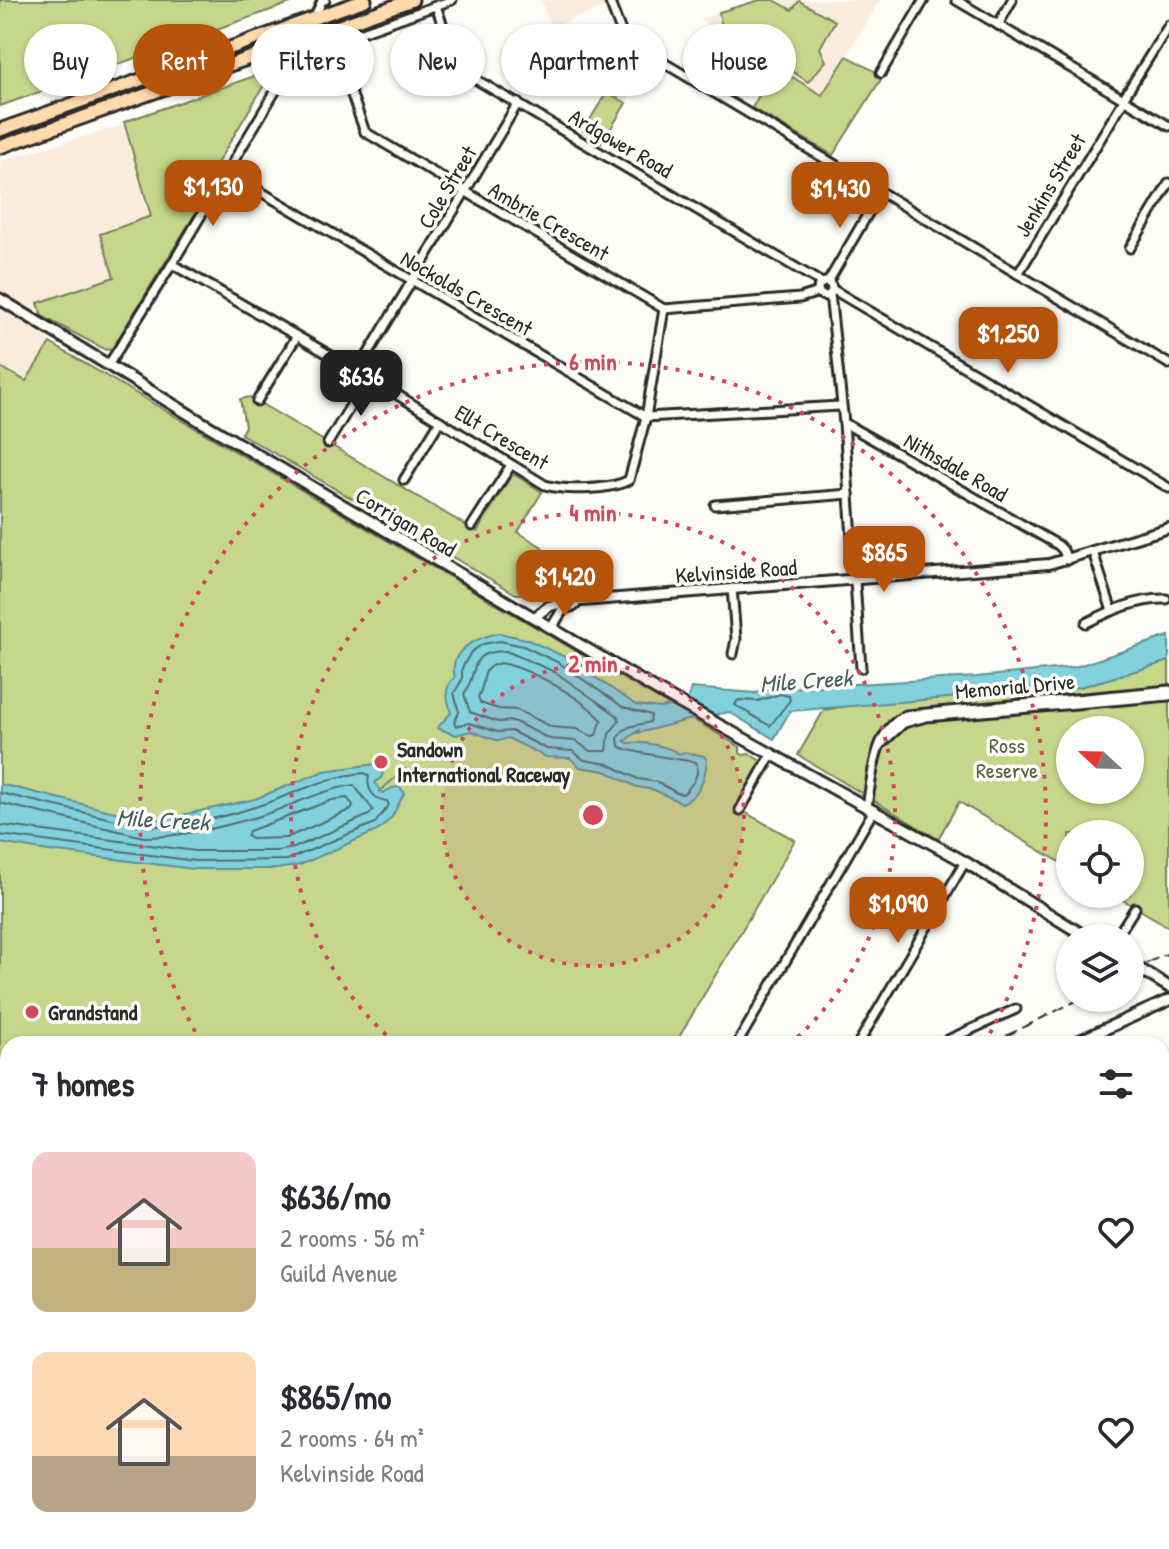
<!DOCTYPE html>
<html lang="en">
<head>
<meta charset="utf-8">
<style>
	:root { --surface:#fff; --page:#f7f7f7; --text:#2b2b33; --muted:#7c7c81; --accent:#b45309 }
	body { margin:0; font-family:"Patrick Hand",sans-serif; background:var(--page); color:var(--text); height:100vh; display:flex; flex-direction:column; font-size:30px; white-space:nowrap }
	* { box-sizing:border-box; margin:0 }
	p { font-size:26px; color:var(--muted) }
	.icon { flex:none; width:44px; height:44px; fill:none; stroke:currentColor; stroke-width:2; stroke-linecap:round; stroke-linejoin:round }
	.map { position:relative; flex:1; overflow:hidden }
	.drawer { position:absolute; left:0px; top:1036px; width:1170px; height:514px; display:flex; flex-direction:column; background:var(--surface); border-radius:24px 24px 0 0; box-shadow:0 2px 6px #0004 }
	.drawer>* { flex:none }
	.top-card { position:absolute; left:24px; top:24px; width:1122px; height:72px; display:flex; gap:16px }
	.needle { width:52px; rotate:292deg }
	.buttons { position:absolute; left:1056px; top:716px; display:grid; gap:16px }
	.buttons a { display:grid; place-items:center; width:88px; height:88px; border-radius:50%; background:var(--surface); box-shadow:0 2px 6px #0004; font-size:40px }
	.price { position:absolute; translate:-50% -68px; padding:0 18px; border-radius:16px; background:var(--accent); color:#fff; font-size:26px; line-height:52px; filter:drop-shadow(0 2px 4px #0008) }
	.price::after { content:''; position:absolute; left:50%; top:48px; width:24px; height:18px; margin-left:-12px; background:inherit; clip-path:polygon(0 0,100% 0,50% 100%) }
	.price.active { background:#222; color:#fff }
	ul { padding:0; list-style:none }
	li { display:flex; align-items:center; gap:24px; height:200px; padding:0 32px }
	li span { display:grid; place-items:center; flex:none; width:224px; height:160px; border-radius:16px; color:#555 }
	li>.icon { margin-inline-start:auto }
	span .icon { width:96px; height:96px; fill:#fffc; stroke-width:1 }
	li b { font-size:34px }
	h2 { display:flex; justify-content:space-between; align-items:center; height:96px; padding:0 32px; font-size:34px }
	.chip { padding:0 28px; border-radius:36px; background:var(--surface); box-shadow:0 2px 6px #0004; font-size:28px; line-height:72px }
	.chip.active { background:var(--accent); color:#fff }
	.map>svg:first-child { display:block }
</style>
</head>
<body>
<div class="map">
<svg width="1169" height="1549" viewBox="0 0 1169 1549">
	<rect width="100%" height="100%" fill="#fdfcf7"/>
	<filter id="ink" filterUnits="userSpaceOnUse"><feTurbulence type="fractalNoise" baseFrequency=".0125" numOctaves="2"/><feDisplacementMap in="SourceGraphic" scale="16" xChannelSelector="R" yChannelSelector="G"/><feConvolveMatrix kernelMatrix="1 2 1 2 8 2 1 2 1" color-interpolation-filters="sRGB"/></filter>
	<g filter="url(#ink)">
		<g fill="#faecdd">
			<polygon points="541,0 607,0 609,6 551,27"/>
			<polygon points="754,0 880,0 822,95 699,19"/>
			<polygon points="630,52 650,64 626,103 607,92"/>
			<polygon points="124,125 152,216 114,277 38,303 50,343 26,382 0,367 0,161"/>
		</g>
		<g fill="#c6d68b" stroke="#78805b" stroke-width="2" fill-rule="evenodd">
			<polygon points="0,0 299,0 0,106"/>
			<polygon points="760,0 774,0 792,10 799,1 835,21 820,48 826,61 808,82 721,23 719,12"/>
			<polygon points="847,56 883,76 833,155 752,108 775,67 822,95"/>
			<polygon points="266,72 269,77 206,182 212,186 112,349 106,350 42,316 38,303 114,277 100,234 151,216 124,122"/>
			<polygon points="607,92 626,103 602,143 583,131"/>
			<polygon points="50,343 740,747 740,753 743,755 749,754 772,767 744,812 795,840 675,1044 8,1044 8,1175 0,1170 0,367 26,381"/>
			<polygon points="250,397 477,532 511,476 515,475 542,492 518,532 542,547 534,593 516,594 241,434 245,426 240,399"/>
			<path d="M1169,661V927L1113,894H1130V834H1070V868L959,802L938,839L798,755L824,710L864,703L1080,687ZM1070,730H1130V790H1070Z"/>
			<polygon points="8,1205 8,1439 0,1422 0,1209"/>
			<polygon points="325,1542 494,1542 490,1549 321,1549"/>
		</g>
		<g fill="#82d2dd" stroke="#5f8f96" stroke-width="2">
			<path d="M499,633L526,639L563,656L636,705L661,708L687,701L691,688L756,693L785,683L786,688L977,677L1075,667L1169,636V661L1080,687L790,711L774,739L729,712L688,720L638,733L639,730L625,741L628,743C643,741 667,746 680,754L684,752L704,756L707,760C705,778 700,796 682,803L654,790L637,787L605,771L580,767L570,758L546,757L508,738L499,741L471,731L456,735L437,728L451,713C448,699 442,688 455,677C447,650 478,637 499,633Z"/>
			<polygon points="376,764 383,767 382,777 375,783 383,793 392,788 400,787 404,793 392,817 379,830 300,865 277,869 194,869 42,850 0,843 0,784 143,819 164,819 255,799 324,771"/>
		</g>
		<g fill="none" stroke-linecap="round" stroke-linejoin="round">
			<g stroke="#4e6e72" stroke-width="2">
				<path d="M500,641L523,646L559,663L623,707L651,715L650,722C637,726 625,724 618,738L619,746C626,752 683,760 696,762C701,773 692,786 683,794L677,793L657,782L638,779L608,764L584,760L573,751L547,749L511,731L498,732L469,723L456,726L454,722L459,712L454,693L462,680V668L471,652L483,644Z"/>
				<path d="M506,651L555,672L618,716L619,721L609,734L607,751H590L576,741L550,739L513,721L498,722L470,712L464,694C480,672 465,651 506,651Z"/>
				<path d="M501,663C531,669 581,697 602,720L596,735L591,736L577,729L552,727L517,710L499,709L480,703L478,697C488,679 478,667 501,663Z"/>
				<polygon points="780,694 789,696 790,700 770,726 735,705 738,700 758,701"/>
				<path d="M0,793L142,826C180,827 222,818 258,806C295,794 326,776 365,773L369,776C366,789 374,800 387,801L389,805L375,823L287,860L195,861L0,835"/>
				<polygon points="347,798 353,805 352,809 286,838 251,839 247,836 249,831 332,800"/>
				<path d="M0,803L144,837C182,837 223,827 260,816C292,806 320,790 354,785L373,810L369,815L294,848L277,851H195L0,825"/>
			</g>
			<polyline stroke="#5f8f96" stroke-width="2" points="379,792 405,769"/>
			<g stroke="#2b2b2b" stroke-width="13">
				<g id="minor">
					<polyline points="609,0 624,39 1169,364"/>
					<polyline points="956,0 1169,126"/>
					<polyline points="436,6 458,69 822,283"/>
					<polyline points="314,18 322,1 325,0"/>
					<polyline points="998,25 1012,0"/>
					<polyline points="315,36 334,42 452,0"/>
					<polyline points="333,42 365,132 664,309 800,298 819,292"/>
					<polyline points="881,73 924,0"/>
					<polyline points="1123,99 1169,25"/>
					<polyline points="227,172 646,417 840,406"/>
					<polyline points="1130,248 1169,183"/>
					<path d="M172,264L368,377L545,485C566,491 611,490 629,480L646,417L664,309"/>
					<polyline points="1018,274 1124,100"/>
					<circle cx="825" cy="289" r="7"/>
					<polyline points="828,282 880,193"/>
					<polyline points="832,289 1169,488"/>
					<polyline points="830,294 844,423 861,668"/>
					<polyline points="109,364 172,264 279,85 280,79"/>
					<polyline points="358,371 518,103"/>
					<polyline points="257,401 297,336"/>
					<polyline points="844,423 1058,545 1063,550 1067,560"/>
					<polyline points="328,443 368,377"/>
					<polyline points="404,480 440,421"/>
					<polyline points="715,505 849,494"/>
					<polyline points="472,526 511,465"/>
					<polyline points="1093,552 1112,611"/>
					<polyline points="732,588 736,639 733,654"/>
					<path d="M1086,623C1110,611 1139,598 1166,599"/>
					<polyline points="881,744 904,723 926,717 1169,696"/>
					<path d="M867,806C873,774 873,731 906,715L1169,690"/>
					<polyline points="740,810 771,755"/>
					<polyline points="1116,938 1135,908"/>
					<polyline points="737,1044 874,810"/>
					<polyline points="858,1044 965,862"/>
					<polyline points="939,1044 1016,1009"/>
					<polyline points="1162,1122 1169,1126"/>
					<polyline points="0,1217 8,1214"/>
					<polyline points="1162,1233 1169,1237"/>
					<polyline points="1162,1359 1169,1348"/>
					<polyline points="684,1542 695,1549"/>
					<polyline points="1103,1542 1115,1549"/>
					<polyline points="201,1549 216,1542"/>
					<polyline points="535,1549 540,1542"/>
					<polyline points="708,1549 712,1542"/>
					<polyline points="878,1549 882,1542"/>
					<polyline points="962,1549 966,1542"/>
					<polyline points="1066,1549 1070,1542"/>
				</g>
			</g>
			<g stroke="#2b2b2b" stroke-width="14">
				<g id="tertiary">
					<polyline points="535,617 549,606 569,602 1049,564 1169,528"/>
					<polyline points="552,627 563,609 575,605"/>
					<polyline points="98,1542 110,1549"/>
				</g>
			</g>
			<g stroke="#2b2b2b" stroke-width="15">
				<g id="secondary">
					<polyline points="0,299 200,421 660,692 965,862 1088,938"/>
					<polyline points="1130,963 1169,987"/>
					<polyline points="1072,1044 1169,1000"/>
					<polyline points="0,1529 8,1526"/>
				</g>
			</g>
			<g stroke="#2b2b2b" stroke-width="17">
				<g id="trunk">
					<polyline points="0,130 365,0"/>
					<polyline points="0,147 412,0"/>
				</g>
			</g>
			<use href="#minor" stroke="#fdfcf7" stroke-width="7"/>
			<use href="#tertiary" stroke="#fdfcf7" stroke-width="8"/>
			<use href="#secondary" stroke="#fdfcf7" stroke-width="9"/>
			<use href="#trunk" stroke="#fedbac" stroke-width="11"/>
			<g stroke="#2b2b2b" stroke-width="2" stroke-dasharray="12 6" stroke-linecap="butt">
				<polyline points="1130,971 1169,953"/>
				<polyline points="990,1044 1082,998"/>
				<polyline points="0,1503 8,1500"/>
			</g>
		</g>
	</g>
	<circle cx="593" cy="815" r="151" fill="#d1495b" fill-opacity=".12"/>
	<g fill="none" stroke="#d1495b" stroke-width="4" stroke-dasharray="4 8">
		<circle cx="593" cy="815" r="151"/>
		<path d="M395 1043A302 302 0 1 1 791 1043"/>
		<path d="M201 1042A453 453 0 1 1 985 1042"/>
	</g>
	<g fill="#d1495b" stroke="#fdfcf7" stroke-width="3">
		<circle cx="381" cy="762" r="8"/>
		<circle cx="32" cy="1012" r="8"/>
	</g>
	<g text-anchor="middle" stroke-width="7" stroke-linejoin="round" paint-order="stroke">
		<g font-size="22" fill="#2b2b2b" stroke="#fdfcf7">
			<text transform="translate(621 143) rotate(30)" y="8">Ardgower Road</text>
			<text transform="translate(1050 185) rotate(-59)" y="8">Jenkins Street</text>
			<text transform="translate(447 187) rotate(-59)" y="8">Cole Street</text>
			<text transform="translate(549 221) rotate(30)" y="8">Ambrie Crescent</text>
			<text transform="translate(467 293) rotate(30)" y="8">Nockolds Crescent</text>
			<text transform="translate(502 437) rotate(31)" y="8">Ellt Crescent</text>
			<text transform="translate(956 467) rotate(30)" y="8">Nithsdale Road</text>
			<text transform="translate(406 522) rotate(31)" y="8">Corrigan Road</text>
			<text transform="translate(736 571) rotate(-4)" y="8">Kelvinside Road</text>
			<text transform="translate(1015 686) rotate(-5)" y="8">Memorial Drive</text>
		</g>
		<g font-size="22" fill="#5a5e48" stroke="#fdfcf7">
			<text x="1007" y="753">Ross<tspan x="1007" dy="25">Reserve</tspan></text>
		</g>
		<g font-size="22" font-weight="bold" fill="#2b2b2b" stroke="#fdfcf7" text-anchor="start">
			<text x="397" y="757">Sandown<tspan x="397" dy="25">International Raceway</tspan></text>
			<text x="48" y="1020">Grandstand</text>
		</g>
		<g font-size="24" font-style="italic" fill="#455d60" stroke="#fdfcf7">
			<text transform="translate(806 681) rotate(-4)" y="8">Mile Creek</text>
			<text transform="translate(163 820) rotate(3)" y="8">Mile Creek</text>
		</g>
	</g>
	<circle cx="593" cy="815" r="12" fill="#d1495b" stroke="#fdfcf7" stroke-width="4"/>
	<g font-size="24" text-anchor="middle" font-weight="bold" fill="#d1495b" stroke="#fdfcf7" stroke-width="7" stroke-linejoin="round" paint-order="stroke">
		<text x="593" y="370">6 min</text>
		<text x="593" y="521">4 min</text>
		<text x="593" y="672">2 min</text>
	</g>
</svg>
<div class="buttons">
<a><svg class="needle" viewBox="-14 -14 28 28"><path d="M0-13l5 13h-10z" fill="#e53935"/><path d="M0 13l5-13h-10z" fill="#7c7c81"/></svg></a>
<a><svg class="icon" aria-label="locate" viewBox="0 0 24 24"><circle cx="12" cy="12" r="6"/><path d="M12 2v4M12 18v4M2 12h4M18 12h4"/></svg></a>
<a><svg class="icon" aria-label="layers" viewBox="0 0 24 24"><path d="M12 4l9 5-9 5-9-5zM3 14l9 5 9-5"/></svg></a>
</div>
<b class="price" style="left:213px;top:228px">$1,130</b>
<b class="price" style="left:840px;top:230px">$1,430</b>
<b class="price" style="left:1008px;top:375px">$1,250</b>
<b class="price active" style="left:361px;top:418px">$636</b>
<b class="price" style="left:884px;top:594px">$865</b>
<b class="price" style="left:565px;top:618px">$1,420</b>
<b class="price" style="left:898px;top:945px">$1,090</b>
<div class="top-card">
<a class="chip">Buy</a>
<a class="chip active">Rent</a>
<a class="chip">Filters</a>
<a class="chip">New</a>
<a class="chip">Apartment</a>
<a class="chip">House</a>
</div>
<section class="drawer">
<h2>7 homes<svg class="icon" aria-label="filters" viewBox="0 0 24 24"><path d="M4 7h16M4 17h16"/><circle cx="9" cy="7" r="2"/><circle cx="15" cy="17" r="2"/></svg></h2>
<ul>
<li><span style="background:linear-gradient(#f6c9c9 60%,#c2b280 0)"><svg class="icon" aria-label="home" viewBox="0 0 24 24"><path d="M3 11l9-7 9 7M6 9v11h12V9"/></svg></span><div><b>$636/mo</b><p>2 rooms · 56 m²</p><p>Guild Avenue</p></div><svg class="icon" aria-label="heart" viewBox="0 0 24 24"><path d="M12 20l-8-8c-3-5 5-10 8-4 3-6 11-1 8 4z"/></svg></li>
<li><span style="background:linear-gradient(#ffd9b3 65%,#b9a48a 0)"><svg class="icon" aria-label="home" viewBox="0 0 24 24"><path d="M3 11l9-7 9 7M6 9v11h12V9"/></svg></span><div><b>$865/mo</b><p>2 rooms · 64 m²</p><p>Kelvinside Road</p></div><svg class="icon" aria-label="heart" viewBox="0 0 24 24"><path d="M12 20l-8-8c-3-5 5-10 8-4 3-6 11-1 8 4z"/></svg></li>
</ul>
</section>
</div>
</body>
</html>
